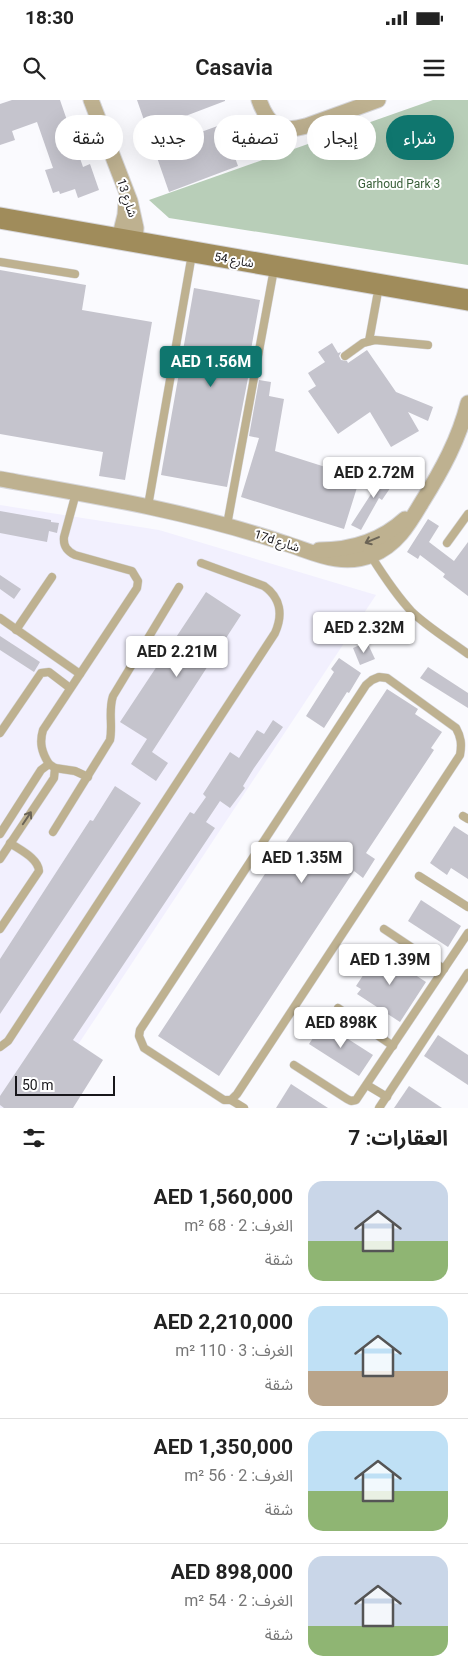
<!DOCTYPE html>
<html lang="ar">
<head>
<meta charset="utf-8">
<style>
	:root { --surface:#fff; --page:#f6f6f6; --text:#222; --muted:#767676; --line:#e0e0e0; --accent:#0f766e }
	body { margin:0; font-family:Roboto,"Noto Sans Arabic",sans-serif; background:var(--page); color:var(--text); direction:rtl; height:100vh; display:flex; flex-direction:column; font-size:19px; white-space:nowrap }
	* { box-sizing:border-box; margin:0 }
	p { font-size:16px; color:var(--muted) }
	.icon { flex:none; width:28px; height:28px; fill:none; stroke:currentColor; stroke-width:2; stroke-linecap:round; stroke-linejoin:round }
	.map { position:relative; height:1008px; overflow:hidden; direction:ltr }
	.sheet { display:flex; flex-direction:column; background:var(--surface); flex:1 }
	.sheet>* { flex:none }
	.hud { position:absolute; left:15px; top:15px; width:439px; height:45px; direction:rtl; display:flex; gap:10px }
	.scale { position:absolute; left:15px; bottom:12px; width:100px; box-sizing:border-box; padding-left:5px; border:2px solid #18171b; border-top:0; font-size:14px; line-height:18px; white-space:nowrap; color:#18171b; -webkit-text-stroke:4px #fff; paint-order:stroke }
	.price { position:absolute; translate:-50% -42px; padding:0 11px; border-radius:5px; background:#fff; color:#222; font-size:16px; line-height:32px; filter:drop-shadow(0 1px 2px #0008) }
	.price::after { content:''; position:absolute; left:50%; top:30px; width:15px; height:11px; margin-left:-8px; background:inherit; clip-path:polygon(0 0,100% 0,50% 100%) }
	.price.on { background:var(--accent); color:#fff }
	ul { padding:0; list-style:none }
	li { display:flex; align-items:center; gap:15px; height:125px; padding:0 20px }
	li+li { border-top:1px solid var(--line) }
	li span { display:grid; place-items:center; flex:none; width:140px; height:100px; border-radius:15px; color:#555 }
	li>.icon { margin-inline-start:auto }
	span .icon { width:60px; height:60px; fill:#fffc; stroke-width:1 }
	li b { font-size:21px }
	h2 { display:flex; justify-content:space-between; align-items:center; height:60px; padding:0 20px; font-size:21px }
	.chip { padding:0 18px; border-radius:22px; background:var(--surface); box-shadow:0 5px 20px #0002; font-size:18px; line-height:45px }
	.chip.on { background:var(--accent); color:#fff }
	.status { display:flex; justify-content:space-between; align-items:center; height:35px; padding:0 25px; background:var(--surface); direction:ltr }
	.status svg { height:14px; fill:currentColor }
	header { display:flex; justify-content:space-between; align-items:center; height:65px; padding:0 20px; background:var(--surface); font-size:22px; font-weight:600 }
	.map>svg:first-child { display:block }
</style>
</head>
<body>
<div class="status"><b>18:30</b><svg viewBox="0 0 49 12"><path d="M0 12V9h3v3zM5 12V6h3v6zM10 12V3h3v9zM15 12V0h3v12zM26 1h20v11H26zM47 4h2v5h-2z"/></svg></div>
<header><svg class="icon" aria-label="menu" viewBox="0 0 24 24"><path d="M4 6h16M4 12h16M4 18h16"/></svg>Casavia<svg class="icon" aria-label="search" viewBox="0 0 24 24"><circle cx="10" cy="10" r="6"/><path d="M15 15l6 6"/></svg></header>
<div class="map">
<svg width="468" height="1008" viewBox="0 0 468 1008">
	<rect width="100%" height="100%" fill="#fafafe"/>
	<polygon fill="#f2f0fe" points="0,405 159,430 376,495 36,1008 0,1008"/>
	<polygon fill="#b8ceb8" points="433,0 468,0 468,165 169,118 149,100"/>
	<g fill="#c5c4cd">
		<polygon points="12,0 60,0 83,67 90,64 99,90 78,98 75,89 60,94 59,91 53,93 45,70 53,68 37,22 12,31 15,40 0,45 0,4"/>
		<polygon points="137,0 225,0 225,1 175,20 182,39 223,24 238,66 169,92"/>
		<polygon points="0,170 86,185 82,210 152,222 125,380 99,376 103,352 0,334"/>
		<polygon points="194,188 260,200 246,277 248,278 227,387 161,375"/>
		<polygon points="332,243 338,253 341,252 339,256 341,260 347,261 348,263 367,250 396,292 433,307 428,321 408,312 419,331 391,347 370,312 338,334 308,291 316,286 308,273 325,262 318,252"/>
		<polygon points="259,280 271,282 269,296 284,299 275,351 360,378 344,429 241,397 259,338 249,336"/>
		<polygon points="386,371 397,378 382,400 379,398 361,430 351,425"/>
		<polygon points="0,411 51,420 51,422 59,423 57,433 49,431 47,442 0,433"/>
		<polygon points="428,419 439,426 429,442 454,461 468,442 468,496 443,477 445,474 420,455 418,459 407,452"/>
		<polygon points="0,475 21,489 14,499 0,489"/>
		<polygon points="206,492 241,515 152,652 168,663 156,681 131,664 147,639 120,622"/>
		<polygon points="0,536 40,562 34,572 0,550"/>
		<polygon points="367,542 375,559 360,565 353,548"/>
		<polygon points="339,558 361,573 349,593 347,592 324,628 306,616 334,572 331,569"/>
		<polygon points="428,567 468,593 468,608 420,578"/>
		<polygon points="387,589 418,609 415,614 442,632 431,648 434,650 366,753 375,759 363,778 354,771 219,976 158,936"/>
		<polygon points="273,620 283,627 254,668 243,686 245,688 230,708 220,701 206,722 215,728 73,940 103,960 73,1008 4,1008 0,1005 0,996 190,712 194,714 206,697 203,694 230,652 239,658 257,630 264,634"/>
		<polygon points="115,686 141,703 0,914 0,859 90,720 93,721"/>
		<polygon points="454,726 468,735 468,779 451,768 447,775 430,763"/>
		<polygon points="421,800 461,826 448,847 408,821"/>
		<polygon points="379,851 426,882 400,922 357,894 361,889 356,886"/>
		<polygon points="323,923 373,955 359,976 309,944"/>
		<polygon points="438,935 468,955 468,985 424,956"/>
		<polygon points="291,984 328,1008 276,1008"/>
		<polygon points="409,986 442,1008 394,1008"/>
	</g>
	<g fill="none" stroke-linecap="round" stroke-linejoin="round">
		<g stroke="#d6d6da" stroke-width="9">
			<g id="lane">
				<polyline points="0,162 75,174"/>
				<polyline points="369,241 379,186"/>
				<polyline points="345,256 363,243 375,240 428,245"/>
				<polyline points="148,406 192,154"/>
				<polyline points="227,425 274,169"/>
				<polyline points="447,443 468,414"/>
				<path d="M371,456C383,475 396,495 412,512C429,528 449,540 468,554"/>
				<polyline points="0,518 80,574"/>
				<polyline points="16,530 52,477"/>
				<path d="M379,577L387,578L456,628C461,637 462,644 460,655L237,994L231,1000H224L144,948L139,936L140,930L366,585L372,580Z"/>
				<polyline points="0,633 41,573 49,572 70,588"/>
				<path d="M49,664C42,653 39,643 43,630L137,488L138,481L132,471L75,455C67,451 63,446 64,437L76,393"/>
				<polyline points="55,668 75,671 88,677"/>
				<polyline points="463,716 468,719"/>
				<path d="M53,732L110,640C113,625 108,611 113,596L179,487"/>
				<polyline points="0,734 41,670 49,664 55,668 54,678 0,759"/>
				<polyline points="419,776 468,807"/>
				<path d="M0,829L39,771C38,758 20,750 10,743"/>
				<polyline points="384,829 444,869"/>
				<polyline points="338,908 393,946"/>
				<path d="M0,947L8,941L275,533C283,515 281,498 264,486L201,463"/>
				<polyline points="294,965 347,999 351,1001 356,1000 468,833"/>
				<polyline points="367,985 387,997"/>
				<polyline points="231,1000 244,1008"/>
				<polyline points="379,1008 468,873"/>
			</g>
		</g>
		<g stroke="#d6d6da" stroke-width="17">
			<g id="street">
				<polyline points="91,0 130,101 136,128 135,142"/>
				<path d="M259,0C268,25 279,34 306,26L378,0"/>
				<polyline points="119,139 125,115 126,101"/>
				<path d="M0,379C96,396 192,412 284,443C313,452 341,468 372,455C397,445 409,424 422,402C442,370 459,339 468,303"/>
				<path d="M319,450C351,450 381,441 405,419"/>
			</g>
		</g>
		<g stroke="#d6d6da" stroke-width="23">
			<polyline id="secondary" points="0,118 468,200"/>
		</g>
		<use href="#lane" stroke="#beb190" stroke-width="8"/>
		<use href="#street" stroke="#beb190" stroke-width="15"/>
		<use href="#secondary" stroke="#a08c5b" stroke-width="21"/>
	</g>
	<defs><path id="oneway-shaft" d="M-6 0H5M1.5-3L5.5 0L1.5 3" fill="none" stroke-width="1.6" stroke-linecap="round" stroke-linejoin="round" transform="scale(1.25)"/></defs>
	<g stroke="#6b6456">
		<use href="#oneway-shaft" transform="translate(372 440) rotate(157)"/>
		<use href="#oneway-shaft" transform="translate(27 718) rotate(-56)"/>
	</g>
	<g text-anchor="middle" stroke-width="4" stroke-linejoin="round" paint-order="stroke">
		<g font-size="12" fill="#385e38" stroke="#fff">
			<text x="399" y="88">Garhoud Park 3</text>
		</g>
		<g font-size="12" fill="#18171b" stroke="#fff">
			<text transform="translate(127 98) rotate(72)" y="4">شارع 13</text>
			<text transform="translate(234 160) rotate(10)" y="4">شارع 54</text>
			<text transform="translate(277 441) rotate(18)" y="4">17d شارع</text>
		</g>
	</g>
</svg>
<div class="scale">50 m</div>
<b class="price on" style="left:211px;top:288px">AED 1.56M</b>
<b class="price" style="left:374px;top:399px">AED 2.72M</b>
<b class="price" style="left:364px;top:554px">AED 2.32M</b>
<b class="price" style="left:177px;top:578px">AED 2.21M</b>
<b class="price" style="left:302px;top:784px">AED 1.35M</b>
<b class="price" style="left:390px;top:886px">AED 1.39M</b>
<b class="price" style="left:341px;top:949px">AED 898K</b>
<div class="hud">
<a class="chip on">شراء</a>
<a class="chip">إيجار</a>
<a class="chip">تصفية</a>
<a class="chip">جديد</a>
<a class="chip">شقة</a>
</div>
</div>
<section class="sheet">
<h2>العقارات: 7<svg class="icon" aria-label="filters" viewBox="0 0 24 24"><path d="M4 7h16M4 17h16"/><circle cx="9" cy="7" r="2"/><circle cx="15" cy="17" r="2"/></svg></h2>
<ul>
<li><span style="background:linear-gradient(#c9d6e8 60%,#8fb573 0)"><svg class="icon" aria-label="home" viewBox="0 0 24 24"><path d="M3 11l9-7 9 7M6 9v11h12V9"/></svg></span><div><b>AED 1,560,000</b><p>الغرف: 2 · 68 m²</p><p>شقة</p></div></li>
<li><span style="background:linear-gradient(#bfe0f5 65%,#b9a48a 0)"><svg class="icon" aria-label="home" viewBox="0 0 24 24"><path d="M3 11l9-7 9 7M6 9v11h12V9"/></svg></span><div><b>AED 2,210,000</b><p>الغرف: 3 · 110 m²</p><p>شقة</p></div></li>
<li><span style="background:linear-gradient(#bfe0f5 60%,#8fb573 0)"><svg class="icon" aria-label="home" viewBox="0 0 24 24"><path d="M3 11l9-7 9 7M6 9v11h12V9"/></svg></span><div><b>AED 1,350,000</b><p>الغرف: 2 · 56 m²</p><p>شقة</p></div></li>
<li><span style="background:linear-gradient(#c9d6e8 70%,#8fb573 0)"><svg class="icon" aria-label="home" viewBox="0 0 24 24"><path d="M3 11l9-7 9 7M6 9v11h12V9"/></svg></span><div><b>AED 898,000</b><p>الغرف: 2 · 54 m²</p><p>شقة</p></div></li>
</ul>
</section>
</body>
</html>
